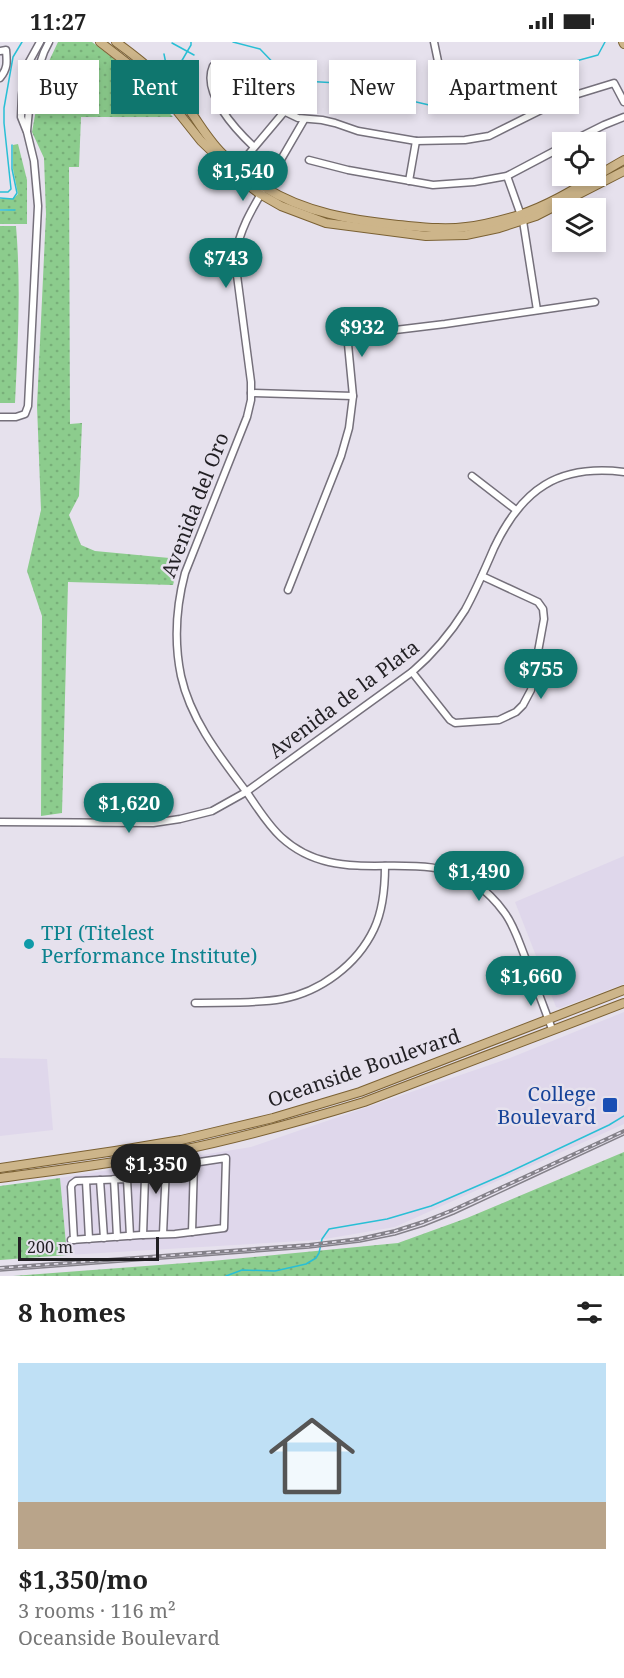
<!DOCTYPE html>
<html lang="en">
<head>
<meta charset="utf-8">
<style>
	:root { --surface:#fff; --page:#f2f2f2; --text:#222; --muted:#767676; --line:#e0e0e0; --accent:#0f766e }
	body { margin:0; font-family:"Noto Serif",serif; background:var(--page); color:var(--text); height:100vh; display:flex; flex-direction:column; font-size:22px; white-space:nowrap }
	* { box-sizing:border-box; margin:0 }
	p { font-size:20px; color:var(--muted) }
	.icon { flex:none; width:33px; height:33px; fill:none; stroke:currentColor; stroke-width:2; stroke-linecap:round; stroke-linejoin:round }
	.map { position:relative; height:1234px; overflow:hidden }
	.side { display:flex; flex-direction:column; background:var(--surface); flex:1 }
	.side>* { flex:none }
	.top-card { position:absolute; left:18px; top:18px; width:588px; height:54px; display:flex; gap:12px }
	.buttons { position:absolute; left:552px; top:90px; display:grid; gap:12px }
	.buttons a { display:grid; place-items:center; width:54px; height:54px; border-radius:0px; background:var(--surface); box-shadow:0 3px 9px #0003; font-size:30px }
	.scale { position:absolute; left:18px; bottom:15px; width:141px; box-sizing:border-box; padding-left:6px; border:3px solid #211f23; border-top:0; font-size:16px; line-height:21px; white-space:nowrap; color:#211f23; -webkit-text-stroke:4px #e6e1ed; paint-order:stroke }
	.price { position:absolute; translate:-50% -51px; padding:0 14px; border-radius:21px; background:var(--accent); color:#fff; font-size:20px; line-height:39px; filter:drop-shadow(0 2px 3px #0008) }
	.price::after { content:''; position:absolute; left:50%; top:36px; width:18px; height:14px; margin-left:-9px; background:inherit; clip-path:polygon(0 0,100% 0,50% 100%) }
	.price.on { background:#222; color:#fff }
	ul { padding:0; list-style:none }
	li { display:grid; align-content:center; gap:12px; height:318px; padding:0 18px }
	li+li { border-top:2px solid var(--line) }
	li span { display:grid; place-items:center; height:186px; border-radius:0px; color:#555 }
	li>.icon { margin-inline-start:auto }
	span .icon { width:108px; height:108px; fill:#fffc; stroke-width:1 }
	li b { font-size:26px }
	h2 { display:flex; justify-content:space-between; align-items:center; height:72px; padding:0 18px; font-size:26px }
	.tag { padding:0 21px; border-radius:0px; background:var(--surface); box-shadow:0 3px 9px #0003; font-size:21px; line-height:54px }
	.tag.on { background:var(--accent); color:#fff }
	.status { display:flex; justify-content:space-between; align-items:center; height:42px; padding:0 30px; background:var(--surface); direction:ltr }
	.status svg { height:16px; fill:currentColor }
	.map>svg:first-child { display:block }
</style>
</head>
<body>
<div class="status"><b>11:27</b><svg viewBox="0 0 49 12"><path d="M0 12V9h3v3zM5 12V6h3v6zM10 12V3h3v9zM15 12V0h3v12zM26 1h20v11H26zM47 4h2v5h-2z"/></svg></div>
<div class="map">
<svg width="624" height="1234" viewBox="0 0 624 1234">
	<defs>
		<pattern id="grass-dots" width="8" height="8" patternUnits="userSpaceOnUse" patternTransform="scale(1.5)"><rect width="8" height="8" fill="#8ccc8d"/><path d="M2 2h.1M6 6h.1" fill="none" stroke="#78af79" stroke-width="1.8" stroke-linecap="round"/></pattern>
	</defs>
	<rect width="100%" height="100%" fill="#e6e1ed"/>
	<g fill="#dfd7eb">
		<polygon points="624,814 624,942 560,966 556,965 515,860"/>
		<polygon points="624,970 624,1082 395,1185 319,1198 67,1213 60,1136 251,1105 510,1016"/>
		<polygon points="0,1016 47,1017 53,1088 0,1094"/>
	</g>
	<g fill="url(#grass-dots)">
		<polygon points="58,0 92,0 131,30 173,75 81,75 79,125 69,125 70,382 82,381 79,454 69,473 81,503 95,509 180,517 173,543 68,540 62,771 41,774 42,574 27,529 41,468 37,364 46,172 44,116 32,90 42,34"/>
		<polygon points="18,102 27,138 27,182 0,182 0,169 16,168 0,167 0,157 13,157 18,152 13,127 13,103"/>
		<path d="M0,184H16C21,244 18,300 15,361H0Z"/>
		<polygon points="624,1110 624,1234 13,1234 212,1219 398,1201 467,1176"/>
		<polygon points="60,1136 67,1213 0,1218 0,1144"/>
	</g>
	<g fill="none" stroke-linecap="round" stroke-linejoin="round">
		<g stroke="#29bfd5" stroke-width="1.5">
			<polyline points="233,0 260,7 285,33 303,39 338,41 376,56 392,61 412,59 442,66 486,58 526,35 543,28 598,13 605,0"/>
			<polyline points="172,1 194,13"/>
			<polyline points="164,12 168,32 174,32 191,3 191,0"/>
			<polyline points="0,150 8,150 11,147 4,81 4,66 13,15 22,0"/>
			<polyline points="0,156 13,157 17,151 12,127 12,103"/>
			<polyline points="0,168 15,168"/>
			<polyline points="226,1234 242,1228 275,1229 306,1222 316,1216 319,1211 322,1197 329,1187 387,1177 431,1164 505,1132 609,1083 624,1074"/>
		</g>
		<g stroke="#75707b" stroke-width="9">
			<g id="minor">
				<polyline points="434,0 440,29"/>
				<path d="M0,9L6,8C7,20 8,26 0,36"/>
				<path d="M304,78C292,99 280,119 268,140C253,165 238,189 235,218L251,340V358L247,375L185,531C176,565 174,600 181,634C191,679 221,716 248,752C258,767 268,783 281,795C294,807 311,816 329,820C377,831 431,812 475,841C486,849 496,859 504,870C514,883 519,900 525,915C534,939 543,963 552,987"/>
				<polyline points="27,89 31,47 44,10 49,0"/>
				<polyline points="570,100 604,83 624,75"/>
				<path d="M254,105C236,88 201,51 213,24L224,25L244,34L275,65L298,76L322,78L335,81L358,89L416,99L465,98L489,94L565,56L614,41L624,60"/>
				<polyline points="247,114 284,70"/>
				<polyline points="309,118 348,128 433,143 474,140 507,134 562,105"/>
				<polyline points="507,134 523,179 537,268"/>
				<polyline points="409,139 416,99"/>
				<polyline points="251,351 353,354"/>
				<polyline points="0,375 16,375 25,372 28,364 38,164 34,119 27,90 21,75 22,53 24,36 29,20 40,0"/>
				<polyline points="472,434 516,468"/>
				<polyline points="288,548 341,414 349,386 353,354 348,302 349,296 354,293 445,282 595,260"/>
				<polyline points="412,630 450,678 455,681 499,678 516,670 523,663 531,648 544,577 543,567 538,560 482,534"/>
				<path d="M0,780L153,781L180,777L212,769L246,750L412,630C433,612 450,592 465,568C476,548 485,527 494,506C522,447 558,422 624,430"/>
				<path d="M195,961C223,960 254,962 282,957C320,950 357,923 374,887C383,868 385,845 385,824"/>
				<polyline points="142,1105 145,1135 143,1193"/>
				<polyline points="114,1137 117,1195"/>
				<polyline points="100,1138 104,1196"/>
				<polyline points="86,1139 89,1197"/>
				<polyline points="192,1190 194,1121"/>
				<polyline points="71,1198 141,1193 143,1193 175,1192 224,1186 226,1116 166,1125 163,1192"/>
				<polyline points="74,1198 71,1145 72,1142 76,1139 127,1137 130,1194"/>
			</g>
		</g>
		<g stroke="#7b6133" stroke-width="10">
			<g id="major">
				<polyline points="100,0 158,45 201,99 244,140 260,152 281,164 326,181 426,194 466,193 499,186 536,174 624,129"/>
				<path d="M116,0C141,18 164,37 184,61C198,78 208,99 225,114C238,125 251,136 264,145C305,171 352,178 398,183C421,185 444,188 466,185C484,183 502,178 519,173C556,161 590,137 624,118"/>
				<polyline points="623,0 624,2"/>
				<polyline points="0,1126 115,1109 181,1098 273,1076 360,1050 624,948"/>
				<path d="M0,1136C59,1128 119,1121 177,1109C240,1096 302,1079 364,1060L624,961"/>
			</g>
		</g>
		<use href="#minor" stroke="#fff" stroke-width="6"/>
		<use href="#major" stroke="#cdb58a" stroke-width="8"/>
		<polyline stroke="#848189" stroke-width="1.5" points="0,1229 309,1206 360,1200 395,1193 424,1184 454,1172 624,1093"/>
		<g stroke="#848189" stroke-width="4">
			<polyline id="rail" points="0,1226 309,1203 359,1197 395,1189 423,1180 453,1168 624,1089"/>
		</g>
		<use href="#rail" stroke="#e6e1ed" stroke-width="1.5" stroke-dasharray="4.5" stroke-linecap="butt"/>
	</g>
	<circle fill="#0f9aa8" stroke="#e6e1ed" stroke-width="2" cx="29" cy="902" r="6"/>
	<rect fill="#1a4fb4" stroke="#e6e1ed" stroke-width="2" x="602" y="1055" width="16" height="16" rx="3"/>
	<g text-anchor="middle" stroke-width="5" stroke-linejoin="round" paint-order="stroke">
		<g font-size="20" fill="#211f23" stroke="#e6e1ed">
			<text transform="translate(195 463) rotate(-69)" y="7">Avenida del Oro</text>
			<text transform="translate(344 657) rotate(-37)" y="7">Avenida de la Plata</text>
			<text transform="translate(364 1026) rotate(-19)" y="7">Oceanside Boulevard</text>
		</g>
		<g font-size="20" fill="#0d838f" stroke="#e6e1ed" text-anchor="start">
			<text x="41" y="898">TPI (Titelest<tspan x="41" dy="23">Performance Institute)</tspan></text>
		</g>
		<g font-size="20" fill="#164399" stroke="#e6e1ed" text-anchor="end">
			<text x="596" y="1059">College<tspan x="596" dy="23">Boulevard</tspan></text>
		</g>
	</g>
</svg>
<div class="buttons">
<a><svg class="icon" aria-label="locate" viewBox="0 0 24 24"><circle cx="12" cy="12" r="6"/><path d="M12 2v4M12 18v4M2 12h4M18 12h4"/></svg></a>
<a><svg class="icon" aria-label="layers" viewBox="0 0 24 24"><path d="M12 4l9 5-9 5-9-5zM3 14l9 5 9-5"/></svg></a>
</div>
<div class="scale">200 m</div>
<b class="price" style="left:243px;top:160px">$1,540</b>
<b class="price" style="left:226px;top:247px">$743</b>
<b class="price" style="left:362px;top:316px">$932</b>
<b class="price" style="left:541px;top:658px">$755</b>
<b class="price" style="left:129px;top:792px">$1,620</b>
<b class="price" style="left:479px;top:860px">$1,490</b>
<b class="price" style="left:531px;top:965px">$1,660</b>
<b class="price on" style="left:156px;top:1153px">$1,350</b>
<div class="top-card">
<a class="tag">Buy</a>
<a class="tag on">Rent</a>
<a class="tag">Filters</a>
<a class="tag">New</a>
<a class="tag">Apartment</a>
</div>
</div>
<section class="side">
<h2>8 homes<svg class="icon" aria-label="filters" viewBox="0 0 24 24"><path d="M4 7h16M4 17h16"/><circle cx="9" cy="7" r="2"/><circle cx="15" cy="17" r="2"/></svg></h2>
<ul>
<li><span style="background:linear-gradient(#bfe0f5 75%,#b9a48a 0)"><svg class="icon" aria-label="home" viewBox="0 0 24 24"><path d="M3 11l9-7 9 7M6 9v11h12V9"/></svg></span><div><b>$1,350/mo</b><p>3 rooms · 116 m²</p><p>Oceanside Boulevard</p></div></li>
</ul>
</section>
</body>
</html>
